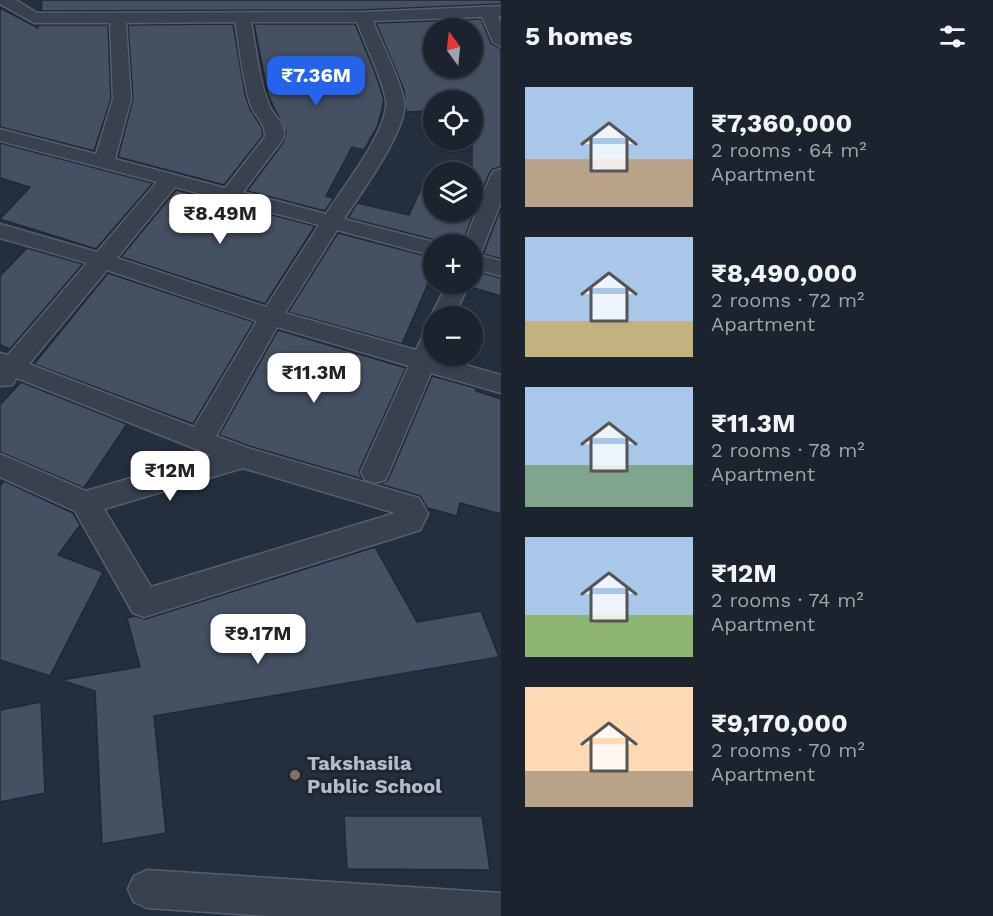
<!DOCTYPE html>
<html lang="en">
<head>
<meta charset="utf-8">
<style>
	:root { --surface:#1b232e; --page:#282f3a; --text:#f1f3f6; --muted:#a0a4aa; --line:#39404a; --accent:#2563eb }
	body { margin:0; font-family:"Work Sans",sans-serif; background:var(--page); color:var(--text); height:100vh; display:flex; flex-direction:column; font-size:22px; white-space:nowrap }
	* { box-sizing:border-box; margin:0 }
	p { font-size:20px; color:var(--muted) }
	.icon { flex:none; width:33px; height:33px; fill:none; stroke:currentColor; stroke-width:2; stroke-linecap:round; stroke-linejoin:round }
	.map { position:relative; flex:1; overflow:hidden }
	.panel { display:flex; flex-direction:column; background:var(--surface); width:492px }
	.panel>* { flex:none }
	.needle { width:39px; rotate:345deg }
	.tools { position:absolute; left:423px; top:18px; display:grid; gap:12px }
	.tools a { display:grid; place-items:center; width:60px; height:60px; border-radius:50%; background:var(--surface); box-shadow:0 2px 4px #0004,0 0 0 2px var(--line); font-size:30px }
	.price { position:absolute; translate:-50% -51px; padding:0 14px; border-radius:12px; background:#fff; color:#222; font-size:20px; line-height:39px; filter:drop-shadow(0 2px 3px #0008) }
	.price::after { content:''; position:absolute; left:50%; top:36px; width:18px; height:14px; margin-left:-9px; background:inherit; clip-path:polygon(0 0,100% 0,50% 100%) }
	.price.on { background:var(--accent); color:#fff }
	ul { padding:0; list-style:none }
	li { display:flex; align-items:center; gap:18px; height:150px; padding:0 24px }
	li span { display:grid; place-items:center; flex:none; width:168px; height:120px; border-radius:0px; color:#555 }
	li>.icon { margin-inline-start:auto }
	span .icon { width:72px; height:72px; fill:#fffc; stroke-width:1 }
	li b { font-size:26px }
	h2 { display:flex; justify-content:space-between; align-items:center; height:72px; padding:0 24px; font-size:26px }
	main { display:flex; flex:1; min-height:0 }
	.map>svg:first-child { display:block }
</style>
</head>
<body>
<main>
<div class="map">
<svg width="501" height="916" viewBox="0 0 501 916">
	<rect width="100%" height="100%" fill="#242f3e"/>
	<g fill="#455162" stroke="#1f2835" stroke-width="1.5" fill-rule="evenodd">
		<polygon points="42,0 501,0 501,4 363,10 41,11"/>
		<polygon points="0,8 38,28 38,25 108,25 111,99 94,151 0,127"/>
		<path d="M481,19L491,43L501,49V167L493,169L489,174L462,244H444L443,242L348,218L357,203L409,215L430,169L446,172H434V212H472V100H434V111L406,112L404,90L376,23ZM434,28H472V68H434Z"/>
		<polygon points="233,24 245,94 250,109 262,128 263,136 224,185 118,157 133,99 128,25"/>
		<polygon points="254,24 355,24 375,72 384,100 378,125 364,150 352,147 326,196 334,198 325,211 247,191 283,143 286,132 268,95"/>
		<polygon points="0,143 153,183 96,249 0,219 30,187 0,178"/>
		<polygon points="176,190 315,226 265,304 121,257"/>
		<polygon points="501,208 501,259 483,254"/>
		<polygon points="338,233 434,258 434,277 431,277 402,344 288,312"/>
		<polygon points="27,248 83,264 10,349 0,345 0,276"/>
		<polygon points="472,270 501,278 501,296 470,287 472,284"/>
		<polygon points="108,273 254,322 193,424 34,364"/>
		<polygon points="278,330 406,368 359,471 362,479 249,446 219,435"/>
		<polygon points="432,376 476,388 476,391 501,399 501,514 460,503 457,516 427,508 420,496 379,484 387,481 391,473"/>
		<polygon points="21,382 127,424 84,488 0,452 0,405"/>
		<polygon points="4,481 73,513 80,525 58,555 103,572 50,676 0,660 0,486"/>
		<polygon points="375,547 417,622 481,611 499,657 154,716 166,833 102,844 95,691 61,680 140,667 127,618 135,616 145,619"/>
		<polygon points="41,702 45,793 0,802 0,710"/>
		<polygon points="344,816 482,816 490,870 347,869"/>
	</g>
	<g fill="none" stroke-linecap="round" stroke-linejoin="round">
		<g stroke="#565f6c" stroke-width="3">
			<g id="street">
				<path d="M0,0H16L37,13L363,12L501,6V16H498L501,23V47L493,42L482,17L373,21C382,45 399,76 404,100C410,127 360,194 344,219L442,244H434V256L337,230L285,313L416,350L426,330L434,328V356L501,375V393L431,373L389,472L385,480L375,483L365,480L361,472L409,366L277,327L216,436L248,448L419,498L428,514L420,530L144,617L133,613L75,511L0,477V454L86,491L211,455L17,378L12,385L0,386V353L8,355L87,263L0,238V224L97,252L157,182L0,141V129L96,154L113,99L110,23H34L0,4ZM235,22C240,49 242,77 250,103C254,116 266,123 265,137L225,188L115,159L131,99L126,23ZM251,22H357C365,44 382,78 386,100C390,128 342,189 326,214L243,192L281,142C291,127 274,118 269,105C259,81 256,48 251,22ZM175,187L319,225L266,307L117,258ZM107,270L257,321L194,427L29,364ZM243,468L395,513L151,587L104,509Z"/>
				<polygon points="501,169 501,202 480,255 501,261 501,276 472,268 472,244 464,244 491,175 494,171"/>
				<polygon points="447,284 469,284 454,316 434,316 434,320 431,316"/>
				<polygon points="147,870 501,893 501,916 270,916 147,908 134,902 128,889 134,876"/>
			</g>
		</g>
		<use href="#street" fill="#38414e" fill-rule="evenodd"/>
	</g>
	<circle fill="#8d6e63" stroke="#1d2633" stroke-width="2" cx="295" cy="775" r="6"/>
	<g text-anchor="middle" stroke-width="6" stroke-linejoin="round" paint-order="stroke">
		<g font-size="20" font-weight="bold" fill="#b4bcc9" stroke="#1d2633" text-anchor="start">
			<text x="307" y="770">Takshasila<tspan x="307" dy="23">Public School</tspan></text>
		</g>
	</g>
</svg>
<div class="tools">
<a><svg class="needle" viewBox="-14 -14 28 28"><path d="M0-13l5 13h-10z" fill="#e53935"/><path d="M0 13l5-13h-10z" fill="#a0a4aa"/></svg></a>
<a><svg class="icon" aria-label="locate" viewBox="0 0 24 24"><circle cx="12" cy="12" r="6"/><path d="M12 2v4M12 18v4M2 12h4M18 12h4"/></svg></a>
<a><svg class="icon" aria-label="layers" viewBox="0 0 24 24"><path d="M12 4l9 5-9 5-9-5zM3 14l9 5 9-5"/></svg></a>
<a>+</a>
<a>−</a>
</div>
<b class="price on" style="left:316px;top:107px">₹7.36M</b>
<b class="price" style="left:220px;top:245px">₹8.49M</b>
<b class="price" style="left:314px;top:404px">₹11.3M</b>
<b class="price" style="left:170px;top:502px">₹12M</b>
<b class="price" style="left:258px;top:665px">₹9.17M</b>
</div>
<section class="panel">
<h2>5 homes<svg class="icon" aria-label="filters" viewBox="0 0 24 24"><path d="M4 7h16M4 17h16"/><circle cx="9" cy="7" r="2"/><circle cx="15" cy="17" r="2"/></svg></h2>
<ul>
<li><span style="background:linear-gradient(#a9c7e8 60%,#b9a48a 0)"><svg class="icon" aria-label="home" viewBox="0 0 24 24"><path d="M3 11l9-7 9 7M6 9v11h12V9"/></svg></span><div><b>₹7,360,000</b><p>2 rooms · 64 m²</p><p>Apartment</p></div></li>
<li><span style="background:linear-gradient(#a9c7e8 70%,#c2b280 0)"><svg class="icon" aria-label="home" viewBox="0 0 24 24"><path d="M3 11l9-7 9 7M6 9v11h12V9"/></svg></span><div><b>₹8,490,000</b><p>2 rooms · 72 m²</p><p>Apartment</p></div></li>
<li><span style="background:linear-gradient(#a9c7e8 65%,#7fa58c 0)"><svg class="icon" aria-label="home" viewBox="0 0 24 24"><path d="M3 11l9-7 9 7M6 9v11h12V9"/></svg></span><div><b>₹11.3M</b><p>2 rooms · 78 m²</p><p>Apartment</p></div></li>
<li><span style="background:linear-gradient(#a9c7e8 65%,#8fb573 0)"><svg class="icon" aria-label="home" viewBox="0 0 24 24"><path d="M3 11l9-7 9 7M6 9v11h12V9"/></svg></span><div><b>₹12M</b><p>2 rooms · 74 m²</p><p>Apartment</p></div></li>
<li><span style="background:linear-gradient(#ffd9b3 70%,#b9a48a 0)"><svg class="icon" aria-label="home" viewBox="0 0 24 24"><path d="M3 11l9-7 9 7M6 9v11h12V9"/></svg></span><div><b>₹9,170,000</b><p>2 rooms · 70 m²</p><p>Apartment</p></div></li>
</ul>
</section>
</main>
</body>
</html>
